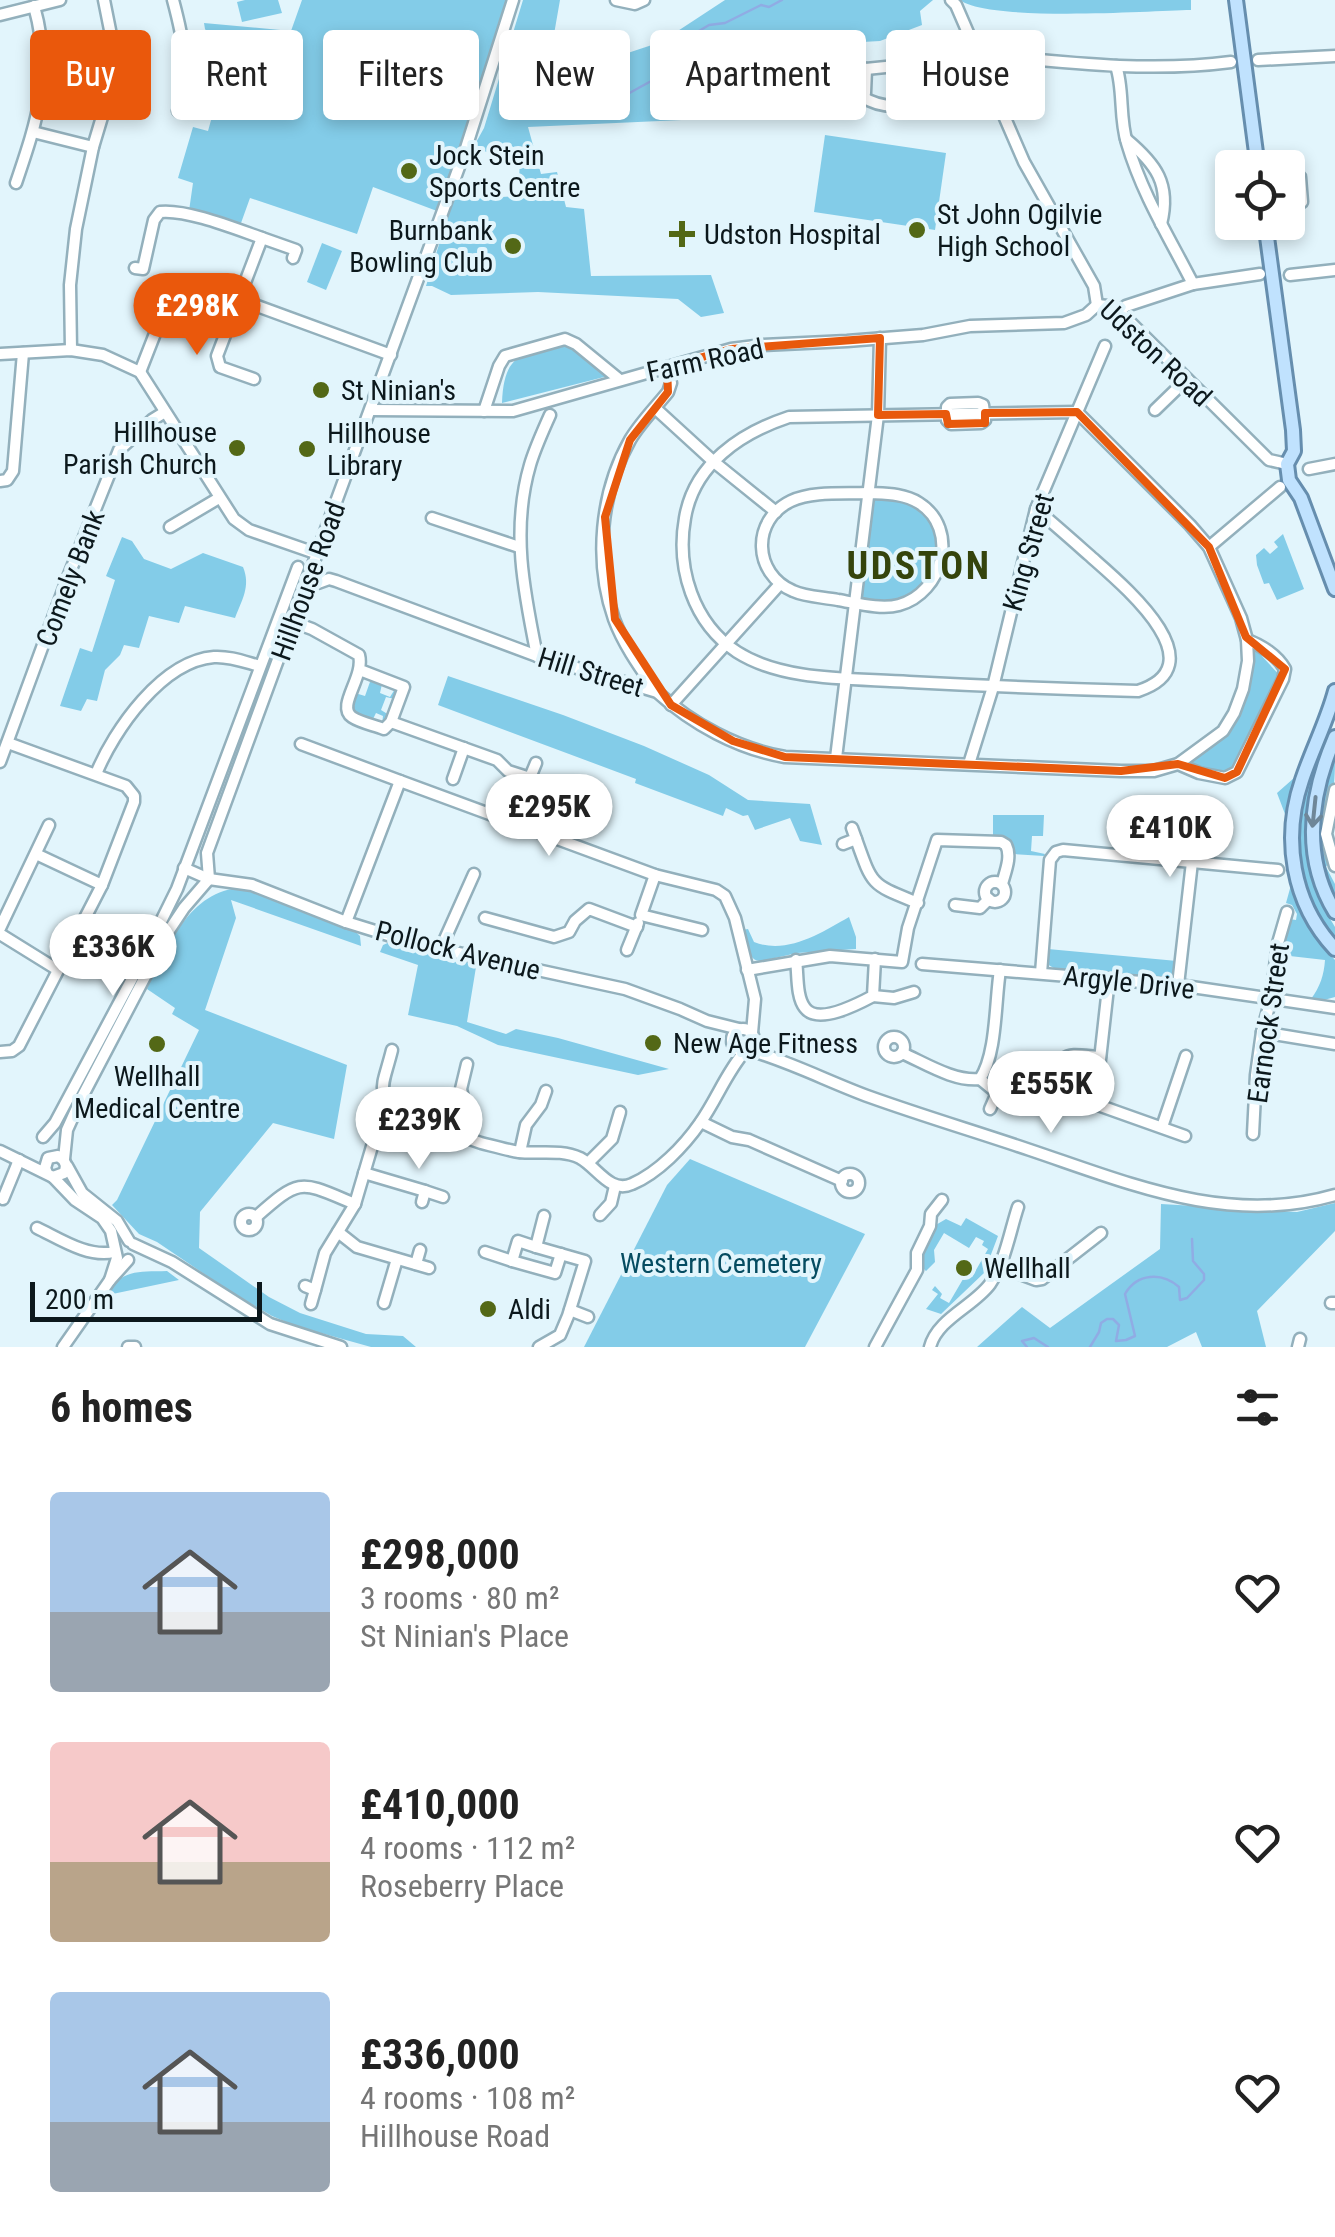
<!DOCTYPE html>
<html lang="en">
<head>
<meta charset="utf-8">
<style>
	:root { --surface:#fff; --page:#f2f2f2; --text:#222; --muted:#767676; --accent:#ea580c }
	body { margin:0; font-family:"Roboto Condensed",sans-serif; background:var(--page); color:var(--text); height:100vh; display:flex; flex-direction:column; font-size:38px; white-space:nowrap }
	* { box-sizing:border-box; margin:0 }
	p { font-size:32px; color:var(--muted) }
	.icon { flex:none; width:55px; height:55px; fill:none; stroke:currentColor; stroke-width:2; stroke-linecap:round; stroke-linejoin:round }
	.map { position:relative; height:1347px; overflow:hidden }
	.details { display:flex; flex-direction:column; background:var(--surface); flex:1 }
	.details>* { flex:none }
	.hud { position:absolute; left:30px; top:30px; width:1275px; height:90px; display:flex; gap:20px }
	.fabs { position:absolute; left:1215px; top:150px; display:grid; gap:20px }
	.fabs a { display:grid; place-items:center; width:90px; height:90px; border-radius:10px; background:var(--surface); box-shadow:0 5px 15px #0003; font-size:50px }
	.scale { position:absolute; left:30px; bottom:25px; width:232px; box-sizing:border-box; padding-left:10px; border:5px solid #0c181c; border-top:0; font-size:28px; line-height:35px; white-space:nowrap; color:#0c181c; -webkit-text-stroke:8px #e2f5fc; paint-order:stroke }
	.price { position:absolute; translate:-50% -85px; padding:0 22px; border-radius:35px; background:#fff; color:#222; font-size:32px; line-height:65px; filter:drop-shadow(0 2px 5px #0008) }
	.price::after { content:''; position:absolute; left:50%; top:60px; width:30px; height:22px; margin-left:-15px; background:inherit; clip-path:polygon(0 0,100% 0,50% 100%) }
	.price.current { background:var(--accent); color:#fff }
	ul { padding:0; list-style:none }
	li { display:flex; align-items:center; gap:30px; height:250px; padding:0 50px }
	li span { display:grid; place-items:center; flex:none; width:280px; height:200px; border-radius:10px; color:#555 }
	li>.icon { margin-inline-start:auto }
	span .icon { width:120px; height:120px; fill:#fffc; stroke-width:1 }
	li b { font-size:42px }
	h2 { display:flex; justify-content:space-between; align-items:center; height:120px; padding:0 50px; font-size:42px }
	.pill { padding:0 35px; border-radius:10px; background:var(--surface); box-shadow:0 5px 15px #0003; font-size:35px; line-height:90px }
	.pill.current { background:var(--accent); color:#fff }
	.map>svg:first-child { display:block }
</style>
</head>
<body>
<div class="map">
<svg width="1335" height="1347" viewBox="0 0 1335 1347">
	<rect width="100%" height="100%" fill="#e2f5fc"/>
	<g fill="#83cce8">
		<polygon points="245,0 278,0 282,13 242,22 237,2"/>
		<polygon points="302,0 510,0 495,50 437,211 373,187 357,234 250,198 241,223 189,211 193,183 178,178 193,127 208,131 227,63 205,29 204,23 291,31"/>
		<polygon points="523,0 560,0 546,80 661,42 725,0 933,0 920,11 922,25 880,41 791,46 785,59 760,83 767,116 528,127 541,174 557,172 566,207 584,209 591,276 711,275 724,313 701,317 678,299 538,292 451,295 432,286 426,286 453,200 518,196 520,161 473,148 484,128"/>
		<path d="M960,0H1191V10C1148,11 989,22 960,0Z"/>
		<polygon points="825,135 946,153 935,230 814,212"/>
		<polygon points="322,243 342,251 326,290 307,282"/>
		<path d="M568,346L580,351L608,376L502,403C504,350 524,354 568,346Z"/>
		<polygon points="867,493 920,504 942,536 932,584 898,606 855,603"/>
		<polygon points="1283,534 1304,589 1277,600 1269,583 1264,584 1257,565 1256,555 1264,548 1270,554 1278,547 1274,542"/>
		<path d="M122,537L132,541L144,559L171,569L203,553L243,567C251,586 242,600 235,618L185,606L179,623L149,616L139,648L124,645L120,655L105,670L97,701L87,699L81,711L60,706L80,648L92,652L115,580L106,576Z"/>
		<polygon points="1247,640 1283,679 1237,772 1225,778 1178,764 1204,747 1234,713"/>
		<polygon points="448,676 563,715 644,746 709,775 748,800 810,804 822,845 800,841 790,818 755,830 748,815 743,816 726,808 723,816 635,783 636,779 438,705"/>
		<polygon points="371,679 382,684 380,693 390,697 395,689 398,692 395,699 386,697 381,710 389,715 386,723 382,725 383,716 376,713 372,721 353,713 350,704 355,693 365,696"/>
		<path d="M1322,740L1328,742L1318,768L1315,882L1326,912L1335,927V942C1300,899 1290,846 1303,792C1307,774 1316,757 1322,740Z"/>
		<path d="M1335,751C1335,761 1335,773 1334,783C1326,815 1319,829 1329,862L1326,867L1335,884V902C1309,846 1316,807 1335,751Z"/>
		<path d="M1294,778L1288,818L1308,921L1325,949L1335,960V997L1324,1000L1311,999C1320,987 1324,975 1325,960L1281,955L1286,922L1289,919L1296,920L1297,914L1292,905L1286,903L1291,885L1286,867L1285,814L1277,793Z"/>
		<polygon points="993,815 1044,815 1043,836 1032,836 1031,851 1045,854 1044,856 1014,854 1012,842 1002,836 993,835"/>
		<path d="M237,888L264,894L351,927L360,936L361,946L231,900L236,918L205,1010L347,1065L334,1139L273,1123L200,1212L199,1248L269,1297L300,1313L366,1334L403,1336L416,1347H371L296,1326L272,1316L228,1290L157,1242L139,1234L112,1205L117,1200L199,1030L172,1014L175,1008L147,989C166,950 187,894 237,888Z"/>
		<path d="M849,917L856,937V949L797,953L762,961C747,962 746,942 742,930L748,929L754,942C787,955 821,933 849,917Z"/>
		<polygon points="390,942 477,961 467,1022 506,1034 516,1029 558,1038 669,1069 638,1075 498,1045 457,1026 408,1015 418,965 380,952 383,945"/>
		<path d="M1048,949L1177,961C1176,972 1176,976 1165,981L1057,970L1047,964Z"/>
		<polygon points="690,1159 865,1234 805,1347 584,1347 667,1185"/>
		<polygon points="1335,1203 1335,1231 1257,1311 1266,1347 1202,1347 1196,1332 1167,1347 977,1347 1022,1307 1050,1328 1160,1249 1161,1204 1297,1212"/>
		<polygon points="966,1218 998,1236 984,1273 941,1314 926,1309 938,1294 932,1290 935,1286 942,1294 940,1298 949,1303 966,1274 972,1277 988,1249 982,1245 984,1241 976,1237 969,1248 944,1233 934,1250 935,1262 926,1271 923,1268 919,1255 934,1226 946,1219 961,1226"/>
		<path d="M167,1271L179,1280L103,1296C123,1269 136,1272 167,1271Z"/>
	</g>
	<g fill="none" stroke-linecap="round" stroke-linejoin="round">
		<g stroke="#90ace4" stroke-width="2.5">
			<polyline points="522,111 590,107 607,93 624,96 653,80 657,66 679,43 709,25 725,23 761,5 769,7 782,0"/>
			<polyline points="1027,1347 1022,1341 1034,1338 1048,1347"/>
			<path d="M1090,1347L1099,1332L1101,1323L1107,1319H1113L1119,1325L1116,1341L1126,1340L1135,1336L1125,1294C1137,1273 1162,1272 1179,1287L1180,1300L1187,1298L1204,1280V1274L1193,1261L1192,1239"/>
		</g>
		<g stroke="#93b0bc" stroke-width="15">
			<g id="minor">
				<path d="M173,0C184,41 190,70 178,111"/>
				<polyline points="616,0 635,4 644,0"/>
				<polyline points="951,0 956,5 1024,162 1094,286 1097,305"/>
				<polyline points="0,15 60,0"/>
				<path d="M977,54C1062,62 1146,73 1231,62"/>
				<polyline points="1258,60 1335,56"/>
				<polygon points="845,62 866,69 865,93 859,100 815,93 807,85 807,71 812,67"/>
				<path d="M1116,66C1124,89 1119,118 1127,143C1142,194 1169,237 1193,284"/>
				<path d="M866,69L915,64L921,70L926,101C937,109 948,104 961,112L994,96"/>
				<path d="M863,97C879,108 908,109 926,101"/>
				<polyline points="33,132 93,147"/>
				<path d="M1126,139C1156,164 1171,184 1161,224"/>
				<path d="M16,183C38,118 53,73 34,6"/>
				<polyline points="1288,203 1302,202 1300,177"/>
				<path d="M135,268L143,269L154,220L160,212C187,209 236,229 262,238"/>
				<polyline points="1290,275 1335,270"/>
				<polyline points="1097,305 1108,306 1123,315 1269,460 1287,464"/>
				<polyline points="1118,312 1126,306 1193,284 1260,274"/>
				<polyline points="71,350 70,285 76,229 93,147 114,77 115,55 104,0"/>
				<polyline points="0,354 71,350 103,355 140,372 234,519 249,530 318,554"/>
				<polyline points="140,372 172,290 182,283 189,281 391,355"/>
				<polyline points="254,379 220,367 217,356 262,238 296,250 293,258"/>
				<polygon points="978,403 983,405 985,420 981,423 951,424 947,420 947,407 950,404"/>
				<polyline points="655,408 714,462 776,512"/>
				<polyline points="371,410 513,411 731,349 763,345 847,341 923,335 970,326 1064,323 1086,315 1097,305"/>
				<polyline points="1155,410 1187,379"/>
				<polyline points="484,411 499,366 505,356 565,339 576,344 620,380"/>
				<polyline points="1309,469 1335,464"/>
				<polyline points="0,481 7,480 13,471 23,353"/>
				<path d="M867,493C885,494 903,493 919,503C960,529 943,593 899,605C881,610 856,603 838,600C823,597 806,597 793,591C753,574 751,520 791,501C813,491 843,494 867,493Z"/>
				<polyline points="432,518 519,547"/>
				<polyline points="170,527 219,498"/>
				<polyline points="1209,547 1280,487"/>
				<path d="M318,583L329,579L336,581L537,656L657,692C692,724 738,749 785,757L1121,771H1154L1178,764L1223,731L1234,713L1243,689L1248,661L1247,640L1241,618L1209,547L1190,525L1077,412L789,417C741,433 694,464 685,518C676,568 693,623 737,652C784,682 854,678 909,682C985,686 1062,689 1138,691C1221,664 1118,581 1089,555C1072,540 1054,524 1036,509"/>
				<path d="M293,622L312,629L359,655C365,677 336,706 352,717C361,723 374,725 384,729L391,722L404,687L360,670"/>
				<path d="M537,656C524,592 511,530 530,465C535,448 543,431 550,415"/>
				<path d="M657,692C641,669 624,646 614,619C594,562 600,493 630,440C640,423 655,408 668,392L671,383L667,367"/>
				<polyline points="671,705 780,584"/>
				<polyline points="391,722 497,760 508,771 530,778"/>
				<polyline points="301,744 400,781"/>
				<polyline points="836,758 878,415 880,338"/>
				<polyline points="0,762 68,577 119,450 152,420 165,412"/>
				<polyline points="969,764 993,687 1036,509 1105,346"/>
				<path d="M1178,764L1199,773L1225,778L1237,772L1283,679L1285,669C1277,655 1261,645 1247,640"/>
				<path d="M96,774C114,730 162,661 214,657C230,656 245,662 260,666"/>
				<polyline points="453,779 464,748"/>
				<polyline points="1335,790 1326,834 1335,866"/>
				<polyline points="518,806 536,763"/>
				<path d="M856,839C873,887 871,884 918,903"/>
				<polyline points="843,844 856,839 852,828"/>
				<polyline points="36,854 102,885"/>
				<polyline points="184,868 209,879 252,885 346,922 417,944 625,989 680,1009 707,1021 739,1029"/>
				<polyline points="655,875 641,915 702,930"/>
				<circle cx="995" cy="892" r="10"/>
				<polyline points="955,905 980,908 989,899"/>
				<polyline points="485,918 554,937 569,932 575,921 589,909 637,927"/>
				<polyline points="346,922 400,781 655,875 716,890 725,896 735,918 755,999 752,1033"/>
				<polyline points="81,927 142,960"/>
				<polyline points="0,928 49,825"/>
				<polyline points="0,934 58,970"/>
				<polyline points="440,950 474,874"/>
				<polyline points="627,950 638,923"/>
				<path d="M796,960C798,974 796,997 805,1008C818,1025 858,1004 873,996L875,959"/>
				<polyline points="922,964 1178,985 1335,1008"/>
				<path d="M747,970L830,956L902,962L908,928L937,840L1001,842L1006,845C1012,857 1005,872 1002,884"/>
				<polyline points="1041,973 1050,860 1056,852 1063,850 1278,870"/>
				<polyline points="1109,979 1095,1104 1185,1136"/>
				<polyline points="1178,985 1192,862"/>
				<polyline points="873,996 894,998 914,992"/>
				<circle cx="743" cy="1040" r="11"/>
				<polyline points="1262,1032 1335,1044"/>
				<circle cx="894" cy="1047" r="10"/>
				<path d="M392,1050C382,1090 376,1085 397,1124"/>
				<path d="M749,1050C791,1062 829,1082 870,1097C923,1116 977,1132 1030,1150C1131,1184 1228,1226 1335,1195"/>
				<polyline points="0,1052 12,1051 19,1046 102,885 134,802 134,796 126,786 8,743"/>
				<path d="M902,1053C925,1063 954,1082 980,1079C997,1054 995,1001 1000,970"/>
				<polyline points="980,1079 997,1093 1008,1089"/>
				<path d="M1095,1104L1060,1093L1057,1089C1062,1050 1062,1054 1100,1057"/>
				<polyline points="990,1109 997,1093"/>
				<polyline points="701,1122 732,1137 749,1140 842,1181"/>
				<polyline points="1162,1127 1186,1056"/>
				<polyline points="1253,1134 1256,1075 1262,1032 1271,999 1278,943 1287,912"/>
				<polyline points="459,1135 466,1111 461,1089 467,1064"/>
				<polyline points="43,1137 55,1123 142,960 177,889 298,567"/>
				<path d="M0,1151L53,1177L64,1173C68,1165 65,1160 58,1156L48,1158L45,1168L47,1173"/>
				<polyline points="520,1152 526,1125 541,1105 546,1091"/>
				<polyline points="64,1159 67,1130 81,1099 170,929 184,908 209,879 207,853 466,148 513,0"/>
				<polyline points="588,1163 612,1139 620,1112"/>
				<polyline points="67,1166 82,1193 117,1221 129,1241"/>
				<polyline points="364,1173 425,1191"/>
				<circle cx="850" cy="1183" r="9"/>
				<polyline points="53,1177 75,1200 102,1218 111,1231 117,1258 110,1280"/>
				<polyline points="3,1199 19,1160"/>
				<polyline points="422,1202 425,1191 443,1197"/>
				<circle cx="249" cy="1222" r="8"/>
				<polyline points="600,1215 611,1203 615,1186"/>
				<path d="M256,1217C301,1177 300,1181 355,1204"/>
				<path d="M37,1228C60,1239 88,1258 114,1252"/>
				<polyline points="338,1232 357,1247 429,1268"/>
				<polyline points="133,1244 172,1262 270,1324 341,1347"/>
				<polyline points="536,1247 518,1241 512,1261 555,1273 561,1254"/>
				<polyline points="485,1252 512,1261"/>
				<polyline points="416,1264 420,1250"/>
				<polyline points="999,1266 1036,1280 1042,1279 1101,1233"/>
				<polyline points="305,1286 315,1290 311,1304"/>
				<path d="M315,1290L325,1253L355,1204L373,1143C381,1131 403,1117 418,1117C433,1116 440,1126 452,1132C461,1136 472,1140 481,1143C493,1146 507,1150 519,1152C539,1154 561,1149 580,1158C597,1167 610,1194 632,1184C658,1173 684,1146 700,1123C717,1099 726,1073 745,1051"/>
				<polyline points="384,1303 397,1259"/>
				<polyline points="1331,1303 1335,1303"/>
				<polyline points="570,1310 588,1317"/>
				<polyline points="63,1347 110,1280 128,1260"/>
				<polyline points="128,1347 135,1347"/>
				<polyline points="539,1347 560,1335 568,1316 585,1261 536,1247 544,1216"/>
				<polyline points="875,1347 917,1270 917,1253 930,1226 931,1214 942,1200"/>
				<path d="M930,1347C937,1319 974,1306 990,1284C1005,1263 1010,1231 1018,1207"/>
				<polyline points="1298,1347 1300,1339"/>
			</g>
		</g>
		<g stroke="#668eae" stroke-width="18">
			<g id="major">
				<polyline points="1236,0 1258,168"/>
				<polyline points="1265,222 1293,430 1294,451 1287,464 1289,480 1301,498 1335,589"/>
				<path d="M1335,691C1327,721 1312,750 1302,780C1282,838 1292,903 1335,949"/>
				<path d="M1335,737C1310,795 1301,856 1335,912"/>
			</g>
		</g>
		<use href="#minor" stroke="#fff" stroke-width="10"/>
		<use href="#major" stroke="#c0e2fe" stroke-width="12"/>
	</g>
	<defs><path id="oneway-shaft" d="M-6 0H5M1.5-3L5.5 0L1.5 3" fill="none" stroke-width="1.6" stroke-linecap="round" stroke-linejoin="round" transform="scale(2.5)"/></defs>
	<use stroke="#6f8798" href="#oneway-shaft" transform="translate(1314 812) rotate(96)"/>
	<path fill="none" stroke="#e8590c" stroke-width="8" stroke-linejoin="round" d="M880,338L878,415L946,414L948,424L985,423V413L1077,412L1209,547L1246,637L1285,669L1237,772L1225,778L1178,764L1121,771L785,757L733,741L671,705L615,619L605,517L630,440L668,392L667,367L731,349Z"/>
	<g fill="#536816" stroke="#e2f5fc" stroke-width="4">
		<circle cx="409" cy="171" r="10"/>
		<circle cx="917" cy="230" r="10"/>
		<path d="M677 219h10v10h10v10h-10v10h-10v-10h-10v-10h10z"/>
		<circle cx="513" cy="246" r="10"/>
		<circle cx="321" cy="390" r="10"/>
		<circle cx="237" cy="448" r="10"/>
		<circle cx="307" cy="449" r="10"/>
		<circle cx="653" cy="1043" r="10"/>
		<circle cx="157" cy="1044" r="10"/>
		<circle cx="964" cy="1268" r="10"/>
		<circle cx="488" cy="1309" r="10"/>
	</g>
	<g text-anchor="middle" stroke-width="8" stroke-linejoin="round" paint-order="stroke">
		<g font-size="28" fill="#0c181c" stroke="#e2f5fc" text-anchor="start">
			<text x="429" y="165">Jock Stein<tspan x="429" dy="32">Sports Centre</tspan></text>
			<text x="937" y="224">St John Ogilvie<tspan x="937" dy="32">High School</tspan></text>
			<text x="493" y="240" text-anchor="end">Burnbank<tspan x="493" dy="32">Bowling Club</tspan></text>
			<text x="704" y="244">Udston Hospital</text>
			<text x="341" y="400">St Ninian's</text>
			<text x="217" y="442" text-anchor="end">Hillhouse<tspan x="217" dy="32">Parish Church</tspan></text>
			<text x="327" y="443">Hillhouse<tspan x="327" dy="32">Library</tspan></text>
			<text x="673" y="1053">New Age Fitness</text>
			<text x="157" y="1086" text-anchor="middle">Wellhall<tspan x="157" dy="32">Medical Centre</tspan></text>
			<text x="984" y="1278">Wellhall</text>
			<text x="508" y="1319">Aldi</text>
		</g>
		<g font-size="28" fill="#0c181c" stroke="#e2f5fc">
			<text transform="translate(1156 353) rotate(43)" y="10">Udston Road</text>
			<text transform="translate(705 360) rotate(-12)" y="10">Farm Road</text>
			<text transform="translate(1028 552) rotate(-74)" y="10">King Street</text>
			<text transform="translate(70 578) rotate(-69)" y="10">Comely Bank</text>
			<text transform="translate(308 581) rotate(-70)" y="10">Hillhouse Road</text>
			<text transform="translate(591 672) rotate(17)" y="10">Hill Street</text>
			<text transform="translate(458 950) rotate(14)" y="10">Pollock Avenue</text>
			<text transform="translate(1129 982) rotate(6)" y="10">Argyle Drive</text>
			<text transform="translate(1268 1023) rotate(-82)" y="10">Earnock Street</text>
		</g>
		<g font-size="28" fill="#064c61" stroke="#e2f5fc">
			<text x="721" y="1273">Western Cemetery</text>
		</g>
		<g font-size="38" font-weight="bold" letter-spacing="2.5" fill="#35440c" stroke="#e2f5fc">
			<text x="919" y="579">UDSTON</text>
		</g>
	</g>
</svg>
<div class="fabs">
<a><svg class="icon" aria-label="locate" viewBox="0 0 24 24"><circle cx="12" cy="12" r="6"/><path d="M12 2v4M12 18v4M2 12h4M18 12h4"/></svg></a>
</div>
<div class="scale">200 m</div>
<b class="price current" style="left:197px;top:358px">£298K</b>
<b class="price" style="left:549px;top:859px">£295K</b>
<b class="price" style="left:1170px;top:880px">£410K</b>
<b class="price" style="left:113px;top:999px">£336K</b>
<b class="price" style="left:1051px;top:1136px">£555K</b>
<b class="price" style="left:419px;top:1172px">£239K</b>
<div class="hud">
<a class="pill current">Buy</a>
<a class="pill">Rent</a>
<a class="pill">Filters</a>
<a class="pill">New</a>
<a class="pill">Apartment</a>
<a class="pill">House</a>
</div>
</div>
<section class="details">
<h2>6 homes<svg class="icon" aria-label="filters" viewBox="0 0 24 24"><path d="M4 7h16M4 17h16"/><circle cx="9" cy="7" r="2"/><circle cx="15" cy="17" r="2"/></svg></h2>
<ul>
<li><span style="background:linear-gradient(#a9c7e8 60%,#9aa5b1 0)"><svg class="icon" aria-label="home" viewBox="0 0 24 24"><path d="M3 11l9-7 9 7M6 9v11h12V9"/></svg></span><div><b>£298,000</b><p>3 rooms · 80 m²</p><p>St Ninian's Place</p></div><svg class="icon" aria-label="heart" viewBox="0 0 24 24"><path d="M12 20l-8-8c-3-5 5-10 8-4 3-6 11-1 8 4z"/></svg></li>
<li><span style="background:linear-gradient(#f6c9c9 60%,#b9a48a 0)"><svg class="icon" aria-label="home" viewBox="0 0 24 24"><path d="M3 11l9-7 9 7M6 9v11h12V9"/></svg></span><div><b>£410,000</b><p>4 rooms · 112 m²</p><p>Roseberry Place</p></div><svg class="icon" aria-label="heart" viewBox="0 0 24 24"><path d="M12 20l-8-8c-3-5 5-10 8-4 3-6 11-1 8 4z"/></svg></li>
<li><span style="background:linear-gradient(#a9c7e8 65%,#9aa5b1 0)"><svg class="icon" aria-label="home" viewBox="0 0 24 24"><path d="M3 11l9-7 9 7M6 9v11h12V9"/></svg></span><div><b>£336,000</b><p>4 rooms · 108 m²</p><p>Hillhouse Road</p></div><svg class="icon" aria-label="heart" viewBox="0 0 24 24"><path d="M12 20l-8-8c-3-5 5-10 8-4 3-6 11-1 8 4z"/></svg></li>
</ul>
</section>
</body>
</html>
